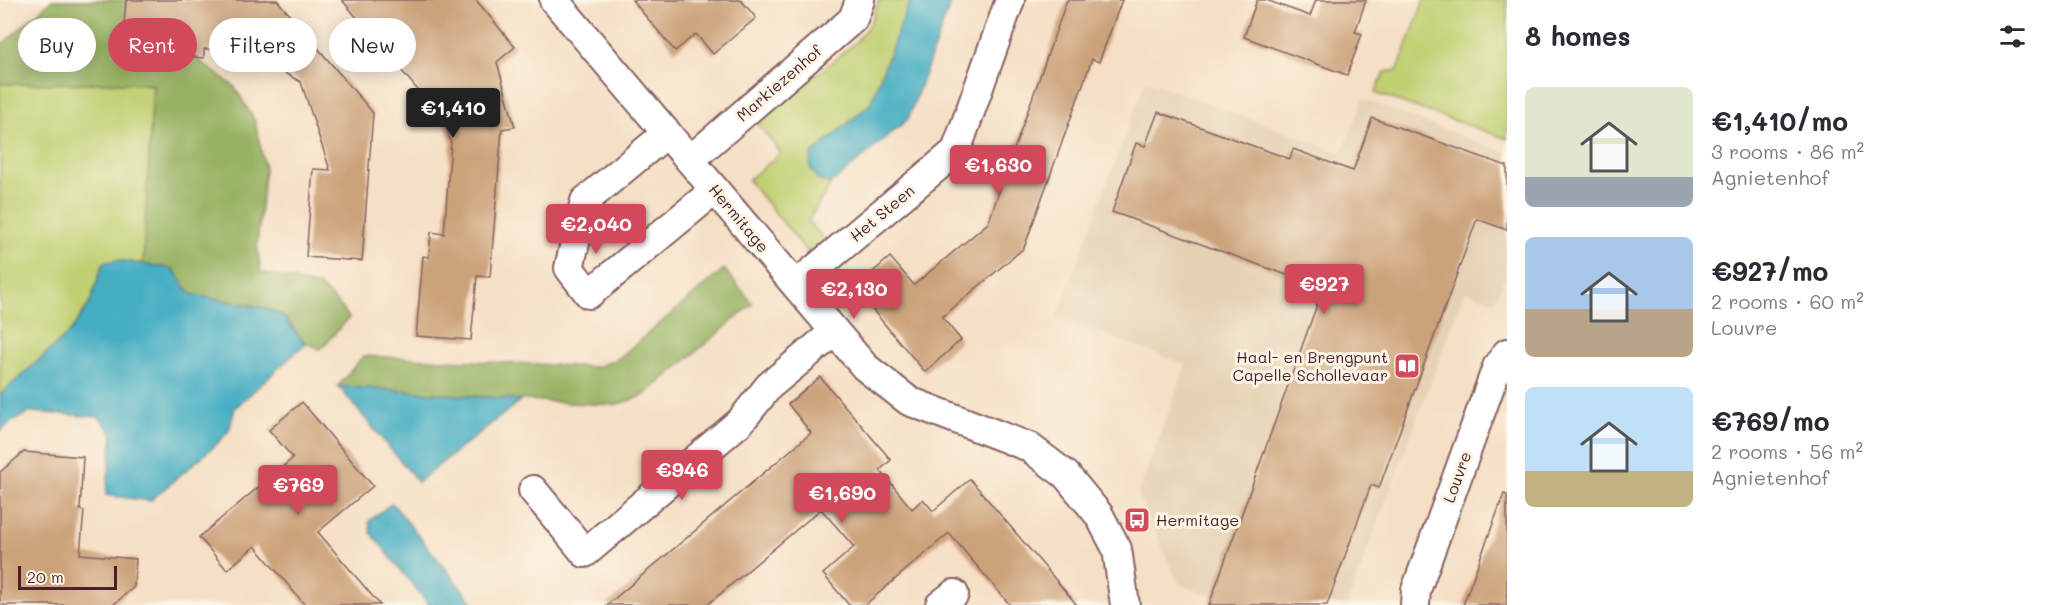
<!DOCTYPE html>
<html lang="en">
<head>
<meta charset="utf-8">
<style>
	:root { --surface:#fff; --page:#f7f7f7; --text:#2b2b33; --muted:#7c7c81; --accent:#d1495b }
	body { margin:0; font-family:Mali,sans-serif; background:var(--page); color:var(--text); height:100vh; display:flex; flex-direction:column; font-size:22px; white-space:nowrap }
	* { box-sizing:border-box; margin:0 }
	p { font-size:20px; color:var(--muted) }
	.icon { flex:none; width:33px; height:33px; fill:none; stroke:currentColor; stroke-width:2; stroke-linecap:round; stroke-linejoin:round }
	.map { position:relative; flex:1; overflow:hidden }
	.sheet { display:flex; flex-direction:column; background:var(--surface); width:540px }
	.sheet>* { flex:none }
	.top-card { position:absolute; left:18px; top:18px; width:570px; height:54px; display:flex; gap:12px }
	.scale { position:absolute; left:18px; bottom:15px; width:99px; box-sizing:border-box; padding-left:6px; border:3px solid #4a1f2b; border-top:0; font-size:16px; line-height:21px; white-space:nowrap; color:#4a1f2b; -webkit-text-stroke:4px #fcf5e5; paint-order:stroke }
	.price { position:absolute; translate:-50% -51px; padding:0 14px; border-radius:6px; background:var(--accent); color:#fff; font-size:20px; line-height:39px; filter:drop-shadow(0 2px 3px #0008) }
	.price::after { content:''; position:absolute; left:50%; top:36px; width:18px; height:14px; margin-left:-9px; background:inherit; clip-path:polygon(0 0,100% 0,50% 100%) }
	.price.on { background:#222; color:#fff }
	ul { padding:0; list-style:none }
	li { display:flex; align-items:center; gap:18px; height:150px; padding:0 18px }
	li span { display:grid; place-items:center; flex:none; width:168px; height:120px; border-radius:9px; color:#555 }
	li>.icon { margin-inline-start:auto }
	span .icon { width:72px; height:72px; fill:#fffc; stroke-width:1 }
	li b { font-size:26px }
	h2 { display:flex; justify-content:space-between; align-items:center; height:72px; padding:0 18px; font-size:26px }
	.tag { padding:0 21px; border-radius:27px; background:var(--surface); box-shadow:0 3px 15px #0003; font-size:21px; line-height:54px }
	.tag.on { background:var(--accent); color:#fff }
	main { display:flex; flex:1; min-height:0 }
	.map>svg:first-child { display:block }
</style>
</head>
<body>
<main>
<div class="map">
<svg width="1507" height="605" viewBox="0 0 1507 605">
	<rect width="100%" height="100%" fill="#fcf5e5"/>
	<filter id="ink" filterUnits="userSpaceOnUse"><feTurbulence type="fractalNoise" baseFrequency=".0167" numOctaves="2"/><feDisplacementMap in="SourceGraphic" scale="12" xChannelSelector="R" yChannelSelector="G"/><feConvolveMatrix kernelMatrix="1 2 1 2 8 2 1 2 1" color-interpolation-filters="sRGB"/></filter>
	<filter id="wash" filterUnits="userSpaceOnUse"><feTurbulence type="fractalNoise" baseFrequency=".008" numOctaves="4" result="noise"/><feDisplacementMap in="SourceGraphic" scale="24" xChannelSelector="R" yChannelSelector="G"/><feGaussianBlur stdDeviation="1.35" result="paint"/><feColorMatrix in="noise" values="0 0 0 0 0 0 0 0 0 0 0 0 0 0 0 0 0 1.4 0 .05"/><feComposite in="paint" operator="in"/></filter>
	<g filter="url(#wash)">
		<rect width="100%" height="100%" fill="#f5dfc5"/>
		<polygon fill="#e5d1b4" points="1146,80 1342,153 1363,99 1507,153 1507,271 1495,302 1465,291 1347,605 1235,605 1179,584 1138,494 1186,365 1057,317"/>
		<g fill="#c0cf71" stroke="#85774e" stroke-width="1.5">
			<polygon points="879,0 910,0 870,104 811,155 818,180 831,184 808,221 826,241 809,254 748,180 781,153 758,124 856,42 871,22"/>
			<polygon points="1424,0 1507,0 1507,139 1375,93 1385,72 1398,70"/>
			<polygon points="130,83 153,85 143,264 118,260 103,263 90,303 70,332 0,395 0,84"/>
		</g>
		<g fill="#98b263" stroke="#716847" stroke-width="1.5">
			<path d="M52,0H127L125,29L141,28L142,50L195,58L234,86L255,121L265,169L257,245L261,272L320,286L343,309L349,318L321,349C294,341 301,332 284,317C270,305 213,299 193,295L185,287L173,269L143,264L153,85L130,83L0,84V46Z"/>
			<polygon points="724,269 753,304 643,396 615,405 570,403 338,386 363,356 597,367 619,358"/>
		</g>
		<g fill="#44aec3" stroke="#476677" stroke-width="1.5">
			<polygon points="910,0 952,0 908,119 831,184 818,180 810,168 811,155 870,104"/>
			<polygon points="118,260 173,269 185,287 193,295 264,308 283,316 305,344 235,408 229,431 218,443 150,501 106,495 113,434 99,417 31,412 9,423 0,432 0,395 70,332 90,303 103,263"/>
			<polygon points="338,386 521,400 418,482"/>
			<polygon points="392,503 401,514 475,605 429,605 371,533 369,521"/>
		</g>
		<g id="blocks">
			<g fill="#cca27a">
				<polygon points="126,0 277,0 289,14 264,62 243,51 204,49 204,58 149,53 151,26 124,24"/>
				<polygon points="342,0 476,0 515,47 497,62 515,127 502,129 490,277 477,276 471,340 416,336 423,256 429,257 431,232 444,234 451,143 444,121"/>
				<polygon points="632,0 741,0 756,18 713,54 696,34 675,51"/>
				<polygon points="1067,0 1122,0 1099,62 1092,59 1024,248 942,317 961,340 925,372 854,288 890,257 914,285 988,223"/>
				<polygon points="1257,0 1266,0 1310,16 1316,0 1366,0 1355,32 1362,34 1347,75 1244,37"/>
				<polygon points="311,40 373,113 362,261 306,257 313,169 330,170 301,82 277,69"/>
				<polygon points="1158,112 1290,159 1293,149 1353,171 1372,118 1507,166 1507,230 1477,219 1379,488 1371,485 1327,605 1209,605 1323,288 1112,212 1136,143 1145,146"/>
				<polygon points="820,377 891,460 880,470 912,509 923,499 933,511 970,479 1077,605 1010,605 949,533 865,605 849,605 823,574 854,547 821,509 707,605 607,605 811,433 788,404"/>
				<polygon points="302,402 373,486 318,532 380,605 305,605 255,546 227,570 199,537 293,458 269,430"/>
				<polygon points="24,452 83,457 80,510 84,511 80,554 136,559 134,587 113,605 0,605 0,472"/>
				<polygon points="1504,494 1507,495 1507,605 1463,605"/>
			</g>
		</g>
	</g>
	<g filter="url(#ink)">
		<use href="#blocks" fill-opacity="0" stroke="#866261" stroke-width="1.5"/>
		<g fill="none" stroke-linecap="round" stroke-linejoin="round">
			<g stroke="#866261" stroke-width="32">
				<g id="minor">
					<polyline points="554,0 865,367 909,401 1029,447 1066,475 1099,515 1117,549 1125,605"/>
					<polyline points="667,133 585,201 569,268 589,294 715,190"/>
					<polyline points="690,160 853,19 860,0"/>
					<polyline points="796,285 956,151 1010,0"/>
					<polyline points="533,490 585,553 740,422 769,386 834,332"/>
					<polyline points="940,605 954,594"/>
					<polyline points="1415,605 1416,590 1497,367 1507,353"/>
				</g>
			</g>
			<use href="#minor" stroke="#fff" stroke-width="28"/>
		</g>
	</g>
	<defs>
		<g id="library-square" transform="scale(1.35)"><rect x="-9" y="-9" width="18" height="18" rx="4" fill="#d1495b" stroke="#fcf5e5"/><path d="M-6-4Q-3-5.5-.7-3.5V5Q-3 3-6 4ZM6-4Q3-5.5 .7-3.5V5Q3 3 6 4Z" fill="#fff"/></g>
		<g id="bus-square" transform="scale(1.35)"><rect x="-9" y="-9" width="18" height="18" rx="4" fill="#d1495b" stroke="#fcf5e5"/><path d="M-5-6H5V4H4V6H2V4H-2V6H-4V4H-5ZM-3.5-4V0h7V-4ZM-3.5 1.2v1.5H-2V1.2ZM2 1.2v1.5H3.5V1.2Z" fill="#fff"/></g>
	</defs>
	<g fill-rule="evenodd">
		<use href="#library-square" x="1407" y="366"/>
		<use href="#bus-square" x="1137" y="520"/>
	</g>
	<g text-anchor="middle" stroke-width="6" stroke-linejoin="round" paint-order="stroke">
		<g font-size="16" fill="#4a1f2b" stroke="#fcf5e5">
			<text transform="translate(779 83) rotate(-41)" y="6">Markiezenhof</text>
			<text transform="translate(882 213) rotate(-40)" y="6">Het Steen</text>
			<text transform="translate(739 218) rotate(50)" y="6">Hermitage</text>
			<text transform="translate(1457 477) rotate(-70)" y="6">Louvre</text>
		</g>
		<g font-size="16" fill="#4a1f2b" stroke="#fcf5e5" text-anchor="end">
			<text x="1388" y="363">Haal- en Brengpunt<tspan x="1388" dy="18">Capelle Schollevaar</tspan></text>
			<text x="1156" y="526" text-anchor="start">Hermitage</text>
		</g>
	</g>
</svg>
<div class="scale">20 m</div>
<b class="price on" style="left:453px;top:139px">€1,410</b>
<b class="price" style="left:998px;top:196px">€1,630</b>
<b class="price" style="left:596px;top:255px">€2,040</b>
<b class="price" style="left:1324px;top:315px">€927</b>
<b class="price" style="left:854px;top:320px">€2,130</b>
<b class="price" style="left:682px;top:501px">€946</b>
<b class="price" style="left:298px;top:516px">€769</b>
<b class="price" style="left:842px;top:524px">€1,690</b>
<div class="top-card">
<a class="tag">Buy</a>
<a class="tag on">Rent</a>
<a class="tag">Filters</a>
<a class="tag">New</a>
</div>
</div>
<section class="sheet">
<h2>8 homes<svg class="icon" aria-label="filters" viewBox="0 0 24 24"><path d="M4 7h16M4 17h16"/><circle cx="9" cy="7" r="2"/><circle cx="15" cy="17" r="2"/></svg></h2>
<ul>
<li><span style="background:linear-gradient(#dfe7d0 75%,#9aa5b1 0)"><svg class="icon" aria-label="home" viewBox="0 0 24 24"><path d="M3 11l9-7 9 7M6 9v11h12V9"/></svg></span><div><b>€1,410/mo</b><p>3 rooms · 86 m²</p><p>Agnietenhof</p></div></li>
<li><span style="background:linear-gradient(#a9c7e8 60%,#b9a48a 0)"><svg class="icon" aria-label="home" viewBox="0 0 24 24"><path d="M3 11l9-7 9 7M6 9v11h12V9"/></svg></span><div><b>€927/mo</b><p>2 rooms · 60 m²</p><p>Louvre</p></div></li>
<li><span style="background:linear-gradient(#bfe0f5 70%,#c2b280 0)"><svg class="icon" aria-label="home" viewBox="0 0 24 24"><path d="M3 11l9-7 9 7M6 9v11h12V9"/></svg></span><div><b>€769/mo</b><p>2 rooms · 56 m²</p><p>Agnietenhof</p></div></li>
</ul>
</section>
</main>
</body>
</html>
